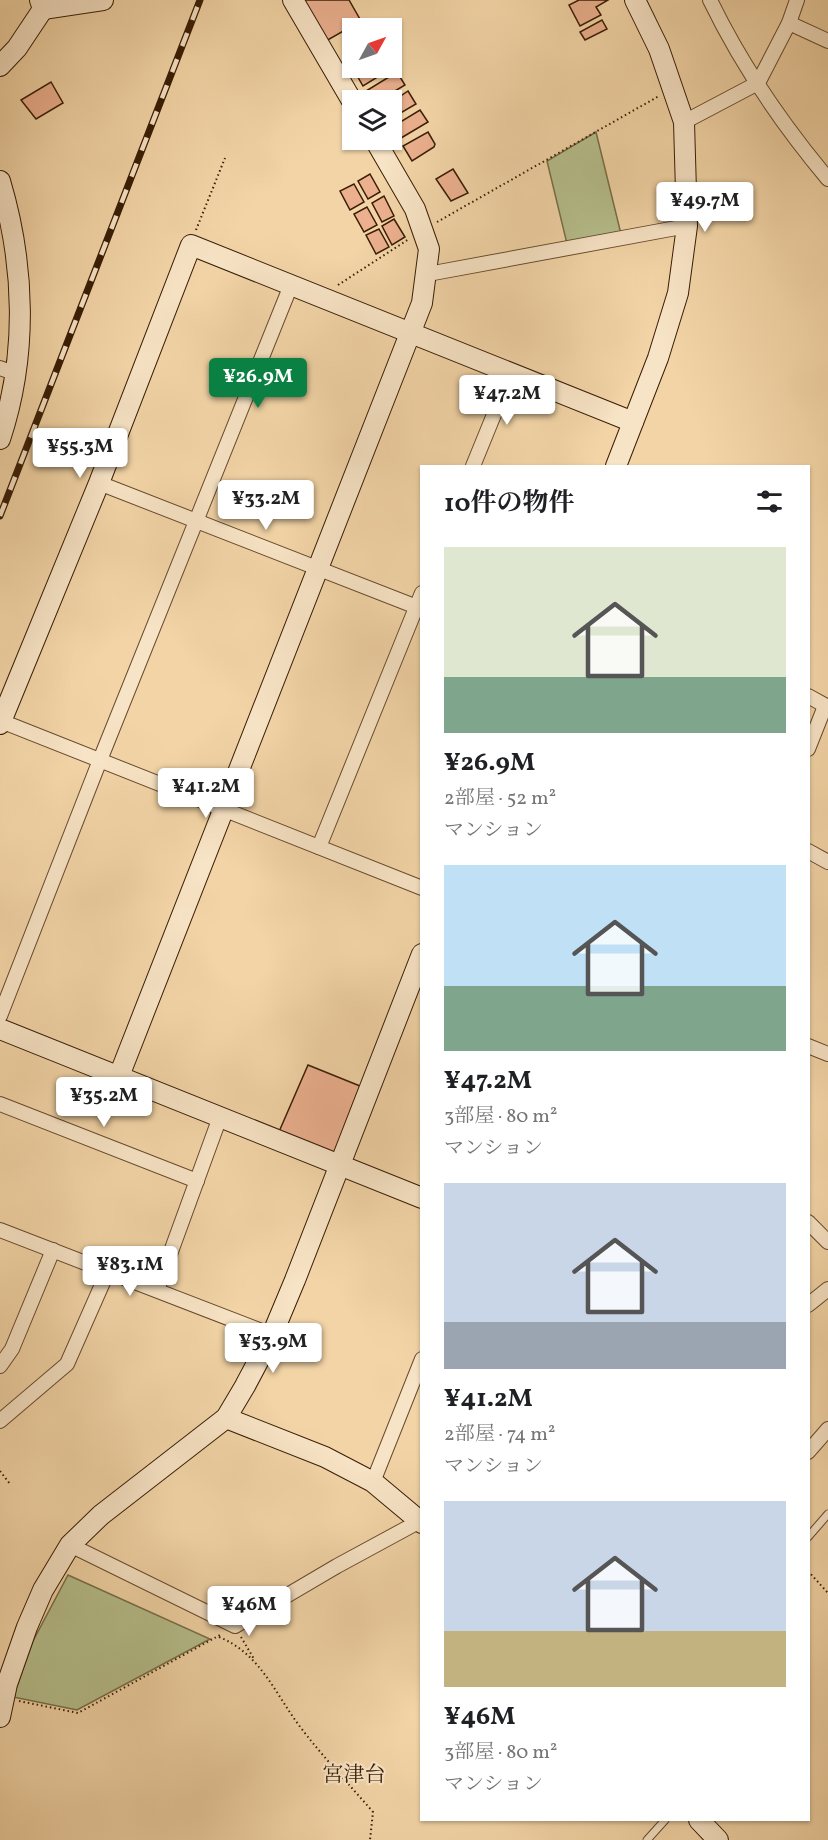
<!DOCTYPE html>
<html lang="ja">
<head>
<meta charset="utf-8">
<style>
	:root { --surface:#fff; --page:#f6f6f6; --text:#202124; --muted:#757577; --accent:#0b8043 }
	body { margin:0; font-family:Vollkorn,"Noto Serif JP",serif; background:var(--page); color:var(--text); height:100vh; display:flex; flex-direction:column; font-size:22px; white-space:nowrap }
	* { box-sizing:border-box; margin:0 }
	p { font-size:20px; color:var(--muted) }
	.icon { flex:none; width:33px; height:33px; fill:none; stroke:currentColor; stroke-width:2; stroke-linecap:round; stroke-linejoin:round }
	.map { position:relative; flex:1; overflow:hidden }
	.side { position:absolute; left:420px; top:465px; width:390px; height:1356px; display:flex; flex-direction:column; background:var(--surface); border-radius:0px; box-shadow:0 2px 4px #0004 }
	.side>* { flex:none }
	.needle { width:39px; rotate:50deg }
	.controls { position:absolute; left:342px; top:18px; display:grid; gap:12px }
	.controls a { display:grid; place-items:center; width:60px; height:60px; border-radius:0px; background:var(--surface); box-shadow:0 2px 4px #0004; font-size:30px }
	.price { position:absolute; translate:-50% -51px; padding:0 14px; border-radius:6px; background:#fff; color:#222; font-size:20px; line-height:39px; filter:drop-shadow(0 2px 3px #0008) }
	.price::after { content:''; position:absolute; left:50%; top:36px; width:18px; height:14px; margin-left:-9px; background:inherit; clip-path:polygon(0 0,100% 0,50% 100%) }
	.price.on { background:var(--accent); color:#fff }
	ul { padding:0; list-style:none }
	li { display:grid; align-content:center; gap:12px; height:318px; padding:0 24px }
	li span { display:grid; place-items:center; height:186px; border-radius:0px; color:#555 }
	li>.icon { margin-inline-start:auto }
	span .icon { width:108px; height:108px; fill:#fffc; stroke-width:1 }
	li b { font-size:26px }
	h2 { display:flex; justify-content:space-between; align-items:center; height:72px; padding:0 24px; font-size:26px }
	.map>svg:first-child { display:block }
</style>
</head>
<body>
<div class="map">
<svg width="828" height="1840" viewBox="0 0 828 1840">
	<rect width="100%" height="100%" fill="#f2d4a6"/>
	<filter id="stains"><feTurbulence type="fractalNoise" baseFrequency=".00333" numOctaves="4"/><feColorMatrix values="0 0 0 0 .2 0 0 0 0 .09 0 0 0 0 .02 0 0 0 .5 -.17"/></filter>
	<radialGradient id="worn" r=".72"><stop offset=".6" stop-color="#630" stop-opacity="0"/><stop offset="1" stop-color="#630" stop-opacity=".3"/></radialGradient>
	<g fill="#b5be8b" stroke="#776e48" stroke-width="1.5">
		<polygon points="596,132 622,238 568,248 547,161"/>
		<polygon points="68,1575 210,1639 77,1710 13,1697 33,1641"/>
	</g>
	<g fill="#ecb08f" stroke="#391d05" stroke-width="1.5">
		<polygon points="303,0 349,0 361,21 326,41"/>
		<polygon points="579,0 608,0 596,7 601,15 580,26 569,5"/>
		<polygon points="602,20 607,29 585,40 580,32"/>
		<polygon points="392,62 394,67 363,86 355,72 363,68 392,68"/>
		<polygon points="397,72 405,85 380,100 372,100 366,91"/>
		<polygon points="51,82 63,103 36,119 21,100"/>
		<polygon points="408,91 416,104 392,118 392,102"/>
		<polygon points="420,110 428,122 396,141 392,127"/>
		<polygon points="428,132 435,144 434,147 412,161 403,146"/>
		<polygon points="453,169 468,193 451,201 436,179"/>
		<polygon points="370,174 380,192 368,199 358,181"/>
		<polygon points="354,184 364,202 350,210 340,191"/>
		<polygon points="384,196 394,216 382,222 372,203"/>
		<polygon points="367,207 377,225 364,232 354,214"/>
		<polygon points="394,219 405,237 392,245 382,226"/>
		<polygon points="379,229 389,247 376,254 366,235"/>
		<polygon points="308,1065 360,1086 334,1153 278,1134"/>
	</g>
	<g fill="none" stroke-linecap="round" stroke-linejoin="round">
		<g stroke="#674b2d" stroke-width="9">
			<g id="lane">
				<polyline points="808,1537 828,1514"/>
				<polyline points="647,1840 665,1820"/>
			</g>
		</g>
		<g stroke="#674b2d" stroke-width="16">
			<g id="street">
				<path d="M710,0C741,64 782,124 828,179"/>
				<polyline points="789,23 828,41"/>
				<polyline points="684,122 758,83 789,23 797,0"/>
				<polyline points="428,274 687,226"/>
				<polyline points="0,368 17,374"/>
				<polyline points="473,466 511,373"/>
				<polyline points="99,483 422,609"/>
				<polyline points="808,696 828,707"/>
				<polyline points="1,721 422,888"/>
				<polyline points="808,749 825,706"/>
				<polyline points="319,847 422,593"/>
				<polyline points="808,851 828,862"/>
				<polyline points="0,1016 100,760 291,285"/>
				<polyline points="808,1046 828,1054"/>
				<polyline points="0,1104 197,1181"/>
				<polyline points="808,1222 828,1242"/>
				<polyline points="0,1230 272,1335"/>
				<polyline points="157,1290 220,1117"/>
				<polyline points="808,1305 828,1289"/>
				<polyline points="0,1366 12,1349 53,1250"/>
				<polyline points="0,1421 67,1364 108,1271"/>
				<polyline points="808,1452 828,1429"/>
				<polyline points="373,1482 422,1359"/>
				<polyline points="70,1545 235,1626 337,1566 420,1521"/>
			</g>
		</g>
		<g stroke="#391d05" stroke-width="22">
			<g id="secondary">
				<polyline points="40,0 43,9 103,0"/>
				<polyline points="293,0 352,101"/>
				<polyline points="0,66 17,48 43,9"/>
				<path d="M0,181C25,265 28,355 0,439"/>
				<polyline points="616,466 658,358 678,293 687,226 684,122 659,49 635,0"/>
				<polyline points="0,724 99,483 191,245 633,422"/>
				<polyline points="0,1029 422,1198"/>
				<polyline points="119,1076 422,303 429,249 415,209 375,140"/>
				<polyline points="226,1418 325,1457 373,1482 422,1523"/>
				<polyline points="0,1717 7,1684 27,1627 43,1590 70,1545 101,1515 226,1418 245,1386 272,1335 295,1280 422,954"/>
				<polyline points="699,1820 718,1840"/>
			</g>
		</g>
		<g stroke="#391d05" stroke-width="2" stroke-dasharray="1.5 3" stroke-linecap="butt">
			<polyline points="437,222 659,96"/>
			<polyline points="196,230 225,158"/>
			<polyline points="338,285 409,239"/>
			<polyline points="0,1471 10,1484"/>
			<polyline points="808,1571 828,1593"/>
			<path d="M219,1637C259,1653 274,1691 298,1724C321,1755 348,1783 373,1812L370,1840"/>
			<polyline points="241,1637 254,1659"/>
			<polyline points="19,1701 78,1713 220,1635"/>
		</g>
		<use href="#lane" stroke="#f7e3c5" stroke-width="7"/>
		<use href="#street" stroke="#f7e3c5" stroke-width="14"/>
		<use href="#secondary" stroke="#f7e3c5" stroke-width="20"/>
		<g stroke="#391d05" stroke-width="7">
			<polyline id="rail" points="0,516 200,0"/>
		</g>
		<use href="#rail" stroke="#f7e3c5" stroke-width="4.5" stroke-dasharray="14" stroke-linecap="butt"/>
	</g>
	<g text-anchor="middle" stroke-width="4.5" stroke-linejoin="round" paint-order="stroke">
		<g font-size="21" fill="#391d05" stroke="#f7e3c5">
			<text x="354" y="1781">宮津台</text>
		</g>
	</g>
	<rect width="100%" height="100%" filter="url(#stains)"/>
	<rect width="100%" height="100%" fill="url(#worn)"/>
</svg>
<div class="controls">
<a><svg class="needle" viewBox="-14 -14 28 28"><path d="M0-13l5 13h-10z" fill="#e53935"/><path d="M0 13l5-13h-10z" fill="#757577"/></svg></a>
<a><svg class="icon" aria-label="layers" viewBox="0 0 24 24"><path d="M12 4l9 5-9 5-9-5zM3 14l9 5 9-5"/></svg></a>
</div>
<b class="price" style="left:705px;top:233px">¥49.7M</b>
<b class="price on" style="left:258px;top:409px">¥26.9M</b>
<b class="price" style="left:507px;top:426px">¥47.2M</b>
<b class="price" style="left:80px;top:479px">¥55.3M</b>
<b class="price" style="left:266px;top:531px">¥33.2M</b>
<b class="price" style="left:206px;top:819px">¥41.2M</b>
<b class="price" style="left:104px;top:1128px">¥35.2M</b>
<b class="price" style="left:130px;top:1297px">¥83.1M</b>
<b class="price" style="left:273px;top:1374px">¥53.9M</b>
<b class="price" style="left:249px;top:1637px">¥46M</b>
<section class="side">
<h2>10件の物件<svg class="icon" aria-label="filters" viewBox="0 0 24 24"><path d="M4 7h16M4 17h16"/><circle cx="9" cy="7" r="2"/><circle cx="15" cy="17" r="2"/></svg></h2>
<ul>
<li><span style="background:linear-gradient(#dfe7d0 70%,#7fa58c 0)"><svg class="icon" aria-label="home" viewBox="0 0 24 24"><path d="M3 11l9-7 9 7M6 9v11h12V9"/></svg></span><div><b>¥26.9M</b><p>2部屋 · 52 m²</p><p>マンション</p></div></li>
<li><span style="background:linear-gradient(#bfe0f5 65%,#7fa58c 0)"><svg class="icon" aria-label="home" viewBox="0 0 24 24"><path d="M3 11l9-7 9 7M6 9v11h12V9"/></svg></span><div><b>¥47.2M</b><p>3部屋 · 80 m²</p><p>マンション</p></div></li>
<li><span style="background:linear-gradient(#c9d6e8 75%,#9aa5b1 0)"><svg class="icon" aria-label="home" viewBox="0 0 24 24"><path d="M3 11l9-7 9 7M6 9v11h12V9"/></svg></span><div><b>¥41.2M</b><p>2部屋 · 74 m²</p><p>マンション</p></div></li>
<li><span style="background:linear-gradient(#c9d6e8 70%,#c2b280 0)"><svg class="icon" aria-label="home" viewBox="0 0 24 24"><path d="M3 11l9-7 9 7M6 9v11h12V9"/></svg></span><div><b>¥46M</b><p>3部屋 · 80 m²</p><p>マンション</p></div></li>
</ul>
</section>
</div>
</body>
</html>
